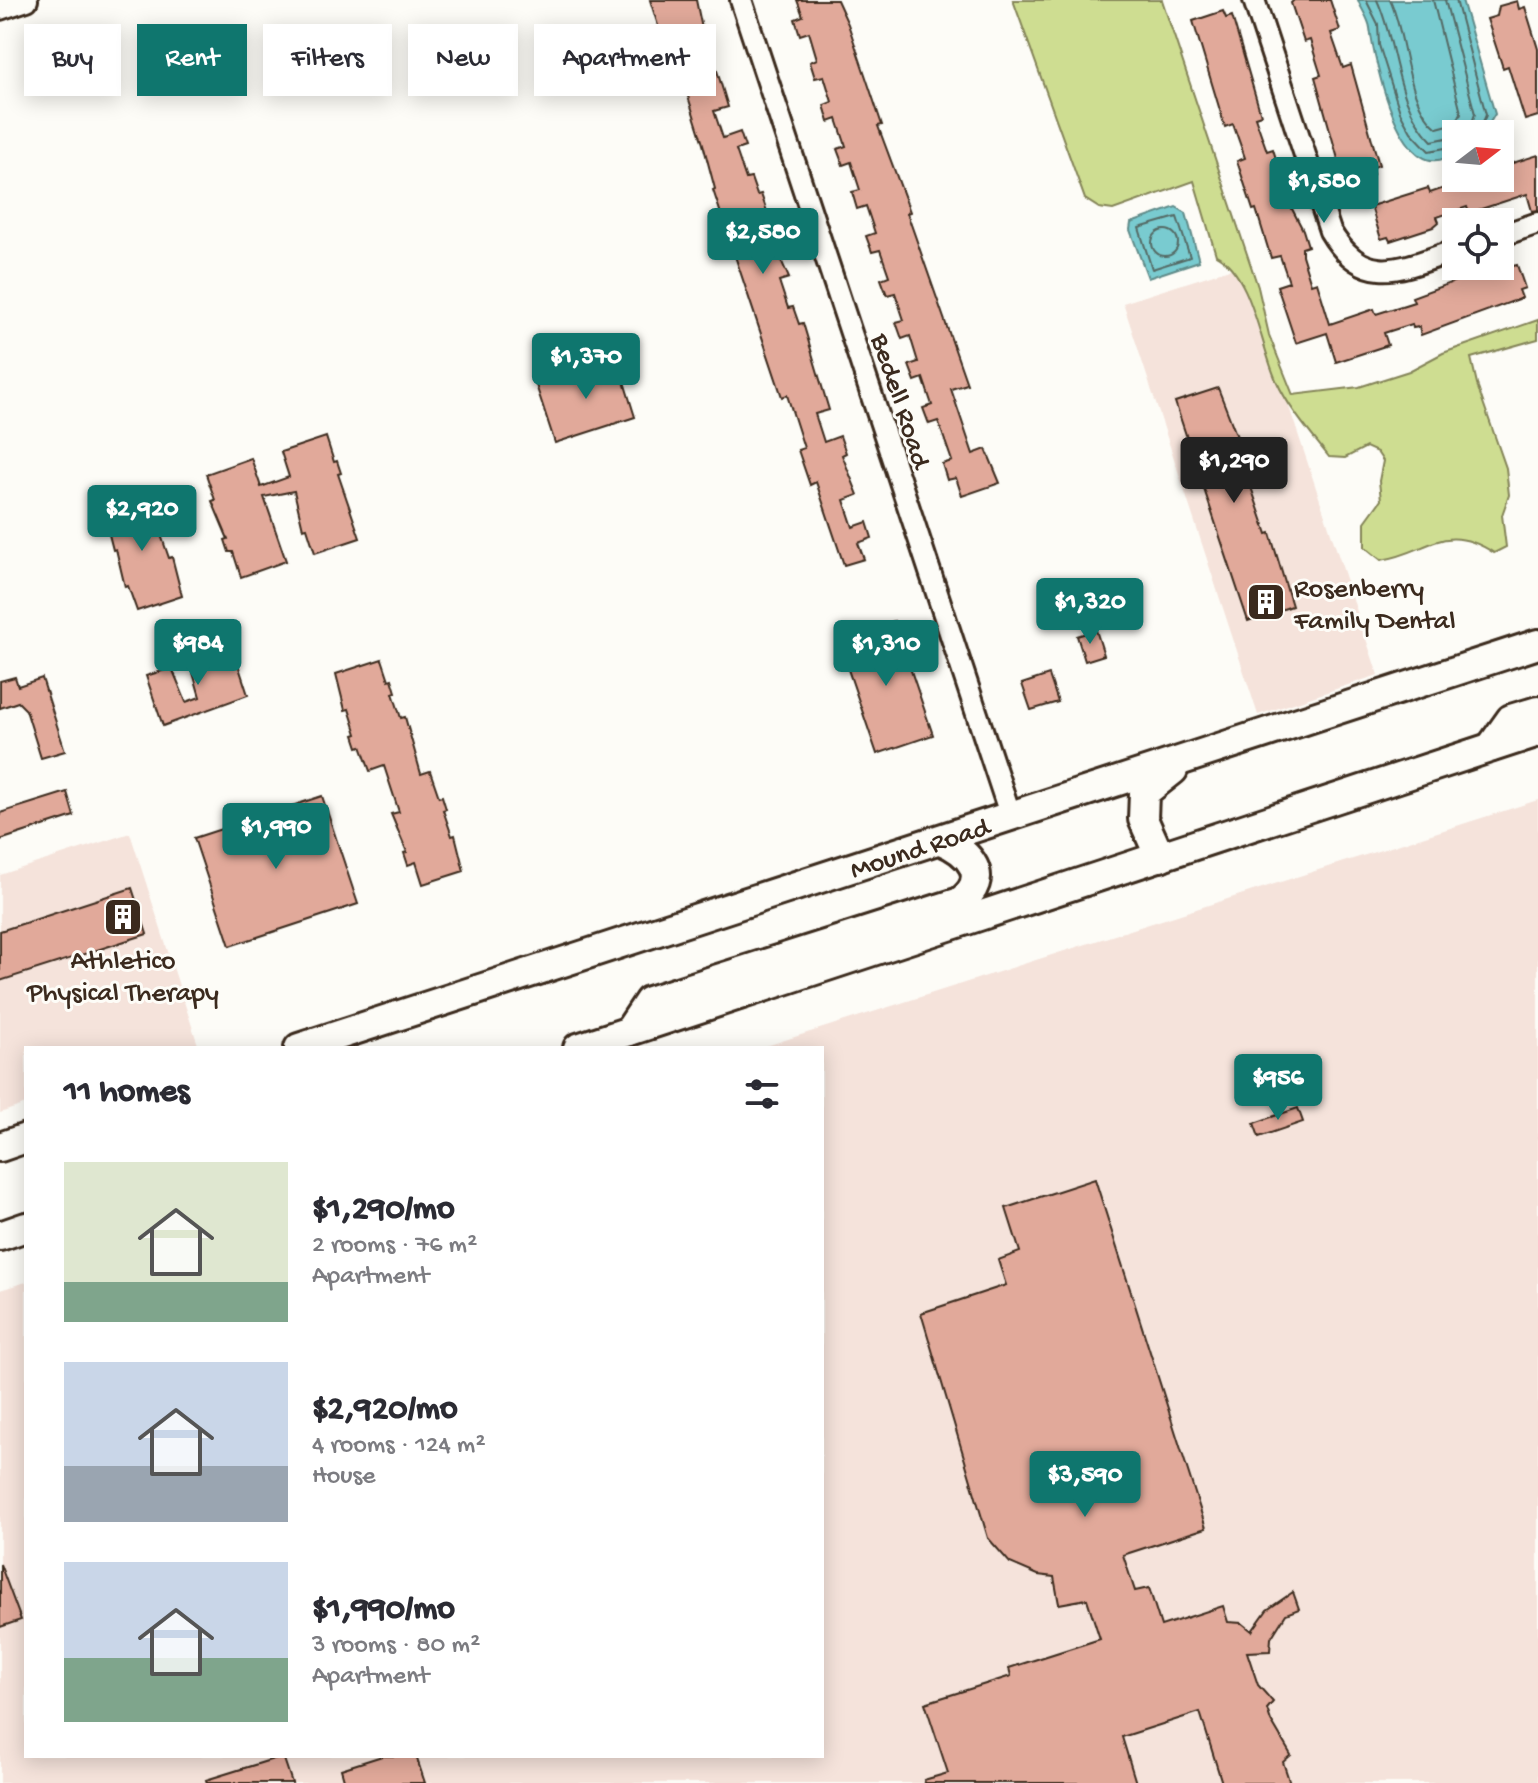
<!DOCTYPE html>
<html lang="en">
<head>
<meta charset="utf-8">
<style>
	:root { --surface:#fff; --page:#f7f7f7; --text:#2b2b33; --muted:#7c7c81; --accent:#0f766e }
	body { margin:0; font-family:"Gochi Hand",sans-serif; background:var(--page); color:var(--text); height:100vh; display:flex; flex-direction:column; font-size:30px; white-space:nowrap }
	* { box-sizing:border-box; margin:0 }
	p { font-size:26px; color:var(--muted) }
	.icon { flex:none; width:44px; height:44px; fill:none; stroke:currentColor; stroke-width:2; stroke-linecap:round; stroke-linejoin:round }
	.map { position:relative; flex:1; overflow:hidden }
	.panel { position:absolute; left:24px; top:1046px; width:800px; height:712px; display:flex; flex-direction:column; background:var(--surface); border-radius:0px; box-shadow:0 4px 20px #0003 }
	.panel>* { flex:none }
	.guide { position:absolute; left:24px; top:24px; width:800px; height:72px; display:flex; gap:16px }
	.needle { width:52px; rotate:74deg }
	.fabs { position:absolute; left:1442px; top:120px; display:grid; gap:16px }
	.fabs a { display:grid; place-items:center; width:72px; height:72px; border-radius:0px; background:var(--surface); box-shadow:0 4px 20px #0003; font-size:40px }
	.price { position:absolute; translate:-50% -68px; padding:0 18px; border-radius:8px; background:var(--accent); color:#fff; font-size:26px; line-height:52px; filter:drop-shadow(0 2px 4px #0008) }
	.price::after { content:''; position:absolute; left:50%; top:48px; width:24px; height:18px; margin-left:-12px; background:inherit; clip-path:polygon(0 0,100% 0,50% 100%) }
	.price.on { background:#222; color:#fff }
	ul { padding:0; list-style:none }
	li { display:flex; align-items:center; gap:24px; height:200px; padding:0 40px }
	li span { display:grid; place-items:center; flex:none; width:224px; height:160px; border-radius:0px; color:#555 }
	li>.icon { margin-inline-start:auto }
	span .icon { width:96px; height:96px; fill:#fffc; stroke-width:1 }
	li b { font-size:34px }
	h2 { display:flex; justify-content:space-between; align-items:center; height:96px; padding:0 40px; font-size:34px }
	.pill { padding:0 28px; border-radius:0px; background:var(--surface); box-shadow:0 4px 20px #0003; font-size:28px; line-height:72px }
	.pill.on { background:var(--accent); color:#fff }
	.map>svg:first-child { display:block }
</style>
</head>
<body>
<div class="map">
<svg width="1538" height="1783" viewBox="0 0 1538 1783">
	<rect width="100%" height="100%" fill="#fdfcf7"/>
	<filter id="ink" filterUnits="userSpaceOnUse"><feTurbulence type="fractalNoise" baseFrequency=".0125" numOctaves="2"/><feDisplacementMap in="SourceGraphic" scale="16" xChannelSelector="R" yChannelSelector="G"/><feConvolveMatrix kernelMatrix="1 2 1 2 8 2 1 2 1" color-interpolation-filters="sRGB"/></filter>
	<g filter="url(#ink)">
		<g fill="#f5e3db">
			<polygon points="1242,265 1378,675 1258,715 1123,303"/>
			<polygon points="1538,800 1538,1783 0,1783 0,1290 26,1282 26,1756 822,1756 822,1048 760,1048"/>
			<polygon points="130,833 199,1048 26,1048 26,1104 0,1113 0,875"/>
		</g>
		<path fill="#cedd91" stroke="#848458" stroke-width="2" d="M1013,0H1162L1258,287L1269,335L1293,395L1359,387L1409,371L1443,353L1538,320V339L1471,358L1478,388L1506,468L1509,495L1502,515L1506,547L1494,553C1443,520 1429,553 1381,560L1365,547V522L1381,500L1379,481L1383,461L1377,452L1366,447L1345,458L1329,457C1310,433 1289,409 1276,380C1260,344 1252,274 1216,255L1194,181L1113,210L1099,208L1085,199Z"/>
		<g fill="#79cbd0" stroke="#608b89" stroke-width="2">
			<path d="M1358,0H1462L1495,114L1483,134H1456V151C1402,197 1374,59 1370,28C1369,19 1361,9 1358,0Z"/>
			<polygon points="1176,207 1186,213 1199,261 1148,278 1130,230 1131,223"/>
		</g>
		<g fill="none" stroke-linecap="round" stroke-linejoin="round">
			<g stroke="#546a65" stroke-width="2">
				<polyline points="1366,0 1378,24 1379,45 1400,112 1411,132 1429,151 1456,146"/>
				<path d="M1377,0C1398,45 1394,103 1432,141L1456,136"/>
				<path d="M1390,0C1407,35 1405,103 1437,128L1456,123L1461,113L1433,0"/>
				<polyline points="1445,0 1475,114 1468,134"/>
				<polyline points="1456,0 1486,115 1478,134"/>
				<polygon points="1177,217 1190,257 1152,269 1139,228"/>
				<circle cx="1165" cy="243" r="13"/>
			</g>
		</g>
		<g fill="#e1a99a" stroke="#3b2a1e" stroke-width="2">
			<polygon points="650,0 696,0 704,38 692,42 701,68 715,64 728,107 714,111 723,138 740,132 745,147 736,150 746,179 751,178 757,195 761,194 775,235 771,237 789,278 779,281 788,308 793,307 799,324 803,323 829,410 815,414 824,442 840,436 846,453 842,455 858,495 844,500 853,527 867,522 872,538 858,543 864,559 844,565 816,482 810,485 798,450 804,448 787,395 782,397 713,190 715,189 703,144 673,49 666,51"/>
			<polygon points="797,0 837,0 848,24 882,125 878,126 910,212 907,213 967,384 951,389 973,454 986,449 1000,483 962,496 956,478 947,480 942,464 952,461 938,421 929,424 923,408 932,405 923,378 915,381 909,365 918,362 910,336 902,339 896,322 904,320 895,293 887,295 881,279 889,276 880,250 872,252 866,236 875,233 866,206 857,209 852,192 860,190 851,162 843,165 837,149 846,146 837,119 829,122 824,105 832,102 824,76 815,78 810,62 817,59 809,32 800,35 795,19 803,16"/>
			<polygon points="1294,0 1330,0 1340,30 1331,33 1333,39 1343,68 1351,65 1379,165 1371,168 1373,174 1351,181 1349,175 1343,177 1315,77 1321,75 1319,69 1310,40 1304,42 1291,3"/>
			<polygon points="1517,1 1519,9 1525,7 1538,49 1538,116 1525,120 1508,66 1503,68 1487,19 1497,16 1499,6"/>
			<polygon points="1223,11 1226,18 1232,16 1261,115 1255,117 1267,151 1273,149 1290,205 1303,230 1308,246 1302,248 1302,255 1311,284 1317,282 1330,324 1374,309 1376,314 1414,302 1412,297 1507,262 1509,267 1517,265 1525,288 1519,290 1522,298 1421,335 1419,327 1413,328 1412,324 1384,333 1388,345 1336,362 1327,333 1296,343 1277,286 1289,282 1280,256 1271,258 1256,209 1253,210 1237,161 1245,158 1233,124 1225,127 1193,21"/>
			<polygon points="1538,155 1538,210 1532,211 1527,194 1469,213 1467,207 1437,217 1439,222 1433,227 1390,241 1388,237 1381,239 1371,206 1428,188 1430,193 1456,184 1454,178 1500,178 1500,167"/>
			<polygon points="617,359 635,417 555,443 536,385"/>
			<polygon points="1218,388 1239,442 1236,443 1252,490 1267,534 1270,533 1292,606 1248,621 1175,402"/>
			<polygon points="326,437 334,462 337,461 341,473 338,474 360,538 315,553 307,528 303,529 294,491 264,497 286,561 241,577 233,552 229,552 225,540 228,539 212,501 215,500 206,474 251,458 261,487 289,477 281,452"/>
			<polygon points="148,495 163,531 160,532 169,558 172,557 182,596 137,611 128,586 125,587 116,549 113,550 103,511"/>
			<polygon points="894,621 933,735 877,754 838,640"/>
			<polygon points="1096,630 1104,655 1085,661 1077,636"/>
			<polygon points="233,649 248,695 163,726 146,676 172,668 186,702 200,697 190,662"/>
			<polygon points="382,659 389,680 392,679 396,692 393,693 401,718 405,717 421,774 430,771 439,797 442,796 446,809 443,810 452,836 455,835 464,871 423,884 416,862 408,865 404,853 407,852 391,814 399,812 384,766 370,771 361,746 358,747 354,735 357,734 349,709 345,710 336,674"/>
			<polygon points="1049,675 1058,702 1031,710 1022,684"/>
			<polygon points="15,677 18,686 42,678 65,751 41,758 26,710 18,702 0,708 0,681"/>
			<polygon points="67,792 74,816 0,840 0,813"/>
			<polygon points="322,796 358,904 230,946 194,838"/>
			<polygon points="132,888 147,934 0,981 0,931"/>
			<polygon points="1298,1108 1303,1122 1259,1137 1254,1123"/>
			<polygon points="1095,1179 1206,1528 1123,1555 1135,1591 1149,1588 1161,1626 1223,1606 1228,1622 1242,1623 1252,1631 1267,1610 1293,1592 1299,1609 1286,1614 1271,1638 1270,1651 1247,1652 1258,1685 1273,1702 1267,1709 1271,1721 1291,1755 1283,1762 1290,1783 1222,1783 1200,1712 1122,1737 1136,1783 925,1783 924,1780 948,1773 925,1703 1011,1676 1009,1668 1100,1639 1087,1599 1059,1604 1054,1577 1038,1575 1010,1563 988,1538 921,1313 1006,1285 998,1260 1020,1252 1006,1208"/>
			<polygon points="0,1564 21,1620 0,1627"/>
			<polygon points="283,1756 292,1783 207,1783 206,1780"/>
			<polygon points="382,1756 416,1756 425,1783 345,1783 341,1769"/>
		</g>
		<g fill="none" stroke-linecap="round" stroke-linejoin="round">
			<g stroke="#3b2a1e" stroke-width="26">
				<g id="street">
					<polyline points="741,0 1011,817"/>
					<path d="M1254,0L1330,231C1365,290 1403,268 1456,250"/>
					<polyline points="0,9 27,0"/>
					<polyline points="1500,236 1538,223"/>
				</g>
			</g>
			<g stroke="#3b2a1e" stroke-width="34">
				<g id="secondary">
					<polyline points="1491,747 1511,719 1538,711"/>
					<polyline points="1160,857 1143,819 1144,793 1173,770"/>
					<path d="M629,1031L649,1001L960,902C993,877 969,852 941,840"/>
					<path id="s1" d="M299,1048L1538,644"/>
					<polyline points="578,1048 1538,732"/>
					<polyline points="0,1147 26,1138"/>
					<polyline points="0,1236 26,1227"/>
				</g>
			</g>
			<use href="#street" stroke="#fdfcf7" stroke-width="20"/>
			<use href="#secondary" stroke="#fdfcf7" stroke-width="28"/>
		</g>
	</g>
	<defs>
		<g id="building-square" transform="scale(2)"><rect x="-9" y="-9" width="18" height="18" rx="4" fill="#3b2a1e" stroke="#fdfcf7"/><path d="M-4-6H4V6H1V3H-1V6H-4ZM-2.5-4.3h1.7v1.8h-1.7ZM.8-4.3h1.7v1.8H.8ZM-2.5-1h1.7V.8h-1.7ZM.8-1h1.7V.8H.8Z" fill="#fff"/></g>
	</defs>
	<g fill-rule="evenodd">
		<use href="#building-square" x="1266" y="602"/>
		<use href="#building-square" x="123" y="917"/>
	</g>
	<g text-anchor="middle" stroke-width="6" stroke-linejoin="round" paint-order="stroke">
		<g font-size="28" fill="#3b2a1e" stroke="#fdfcf7">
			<text transform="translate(903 400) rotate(72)" y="10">Bedell Road</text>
			<text dy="10" stroke="none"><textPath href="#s1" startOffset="652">Mound Road</textPath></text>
		</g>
		<g font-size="28" fill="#3b2a1e" stroke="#fdfcf7" text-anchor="start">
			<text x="1294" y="596">Rosenberry<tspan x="1294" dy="32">Family Dental</tspan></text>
			<text x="123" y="968" text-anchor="middle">Athletico<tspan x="123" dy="32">Physical Therapy</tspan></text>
		</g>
	</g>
</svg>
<div class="fabs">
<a><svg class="needle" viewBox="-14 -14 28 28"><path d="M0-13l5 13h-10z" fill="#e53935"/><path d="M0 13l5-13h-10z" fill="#7c7c81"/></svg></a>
<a><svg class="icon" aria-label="locate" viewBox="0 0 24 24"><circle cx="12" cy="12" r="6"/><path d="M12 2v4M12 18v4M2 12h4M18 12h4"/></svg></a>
</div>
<b class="price" style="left:1324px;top:225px">$1,580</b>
<b class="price" style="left:763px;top:276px">$2,580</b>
<b class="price" style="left:586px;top:401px">$1,370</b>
<b class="price on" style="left:1234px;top:505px">$1,290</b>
<b class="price" style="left:142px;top:553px">$2,920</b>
<b class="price" style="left:1090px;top:646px">$1,320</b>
<b class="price" style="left:198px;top:687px">$984</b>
<b class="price" style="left:886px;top:688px">$1,310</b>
<b class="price" style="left:276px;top:871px">$1,990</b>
<b class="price" style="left:1278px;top:1122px">$956</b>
<b class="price" style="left:1085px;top:1519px">$3,590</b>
<div class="guide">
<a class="pill">Buy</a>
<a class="pill on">Rent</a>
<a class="pill">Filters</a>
<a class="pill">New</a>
<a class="pill">Apartment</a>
</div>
<section class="panel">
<h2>11 homes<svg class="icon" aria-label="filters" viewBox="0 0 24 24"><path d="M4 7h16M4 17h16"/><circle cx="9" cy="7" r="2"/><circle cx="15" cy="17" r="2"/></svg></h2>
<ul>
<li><span style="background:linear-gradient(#dfe7d0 75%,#7fa58c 0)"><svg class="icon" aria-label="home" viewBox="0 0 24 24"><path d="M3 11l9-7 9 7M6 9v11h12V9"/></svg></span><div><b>$1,290/mo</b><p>2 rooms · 76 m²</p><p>Apartment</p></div></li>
<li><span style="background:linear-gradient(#c9d6e8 65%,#9aa5b1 0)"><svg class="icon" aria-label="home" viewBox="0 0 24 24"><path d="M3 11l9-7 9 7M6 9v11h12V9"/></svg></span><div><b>$2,920/mo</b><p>4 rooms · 124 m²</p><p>House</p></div></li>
<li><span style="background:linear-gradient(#c9d6e8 60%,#7fa58c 0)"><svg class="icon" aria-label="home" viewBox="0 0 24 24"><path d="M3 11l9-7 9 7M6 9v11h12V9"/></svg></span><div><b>$1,990/mo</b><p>3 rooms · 80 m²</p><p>Apartment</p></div></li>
</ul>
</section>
</div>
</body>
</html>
